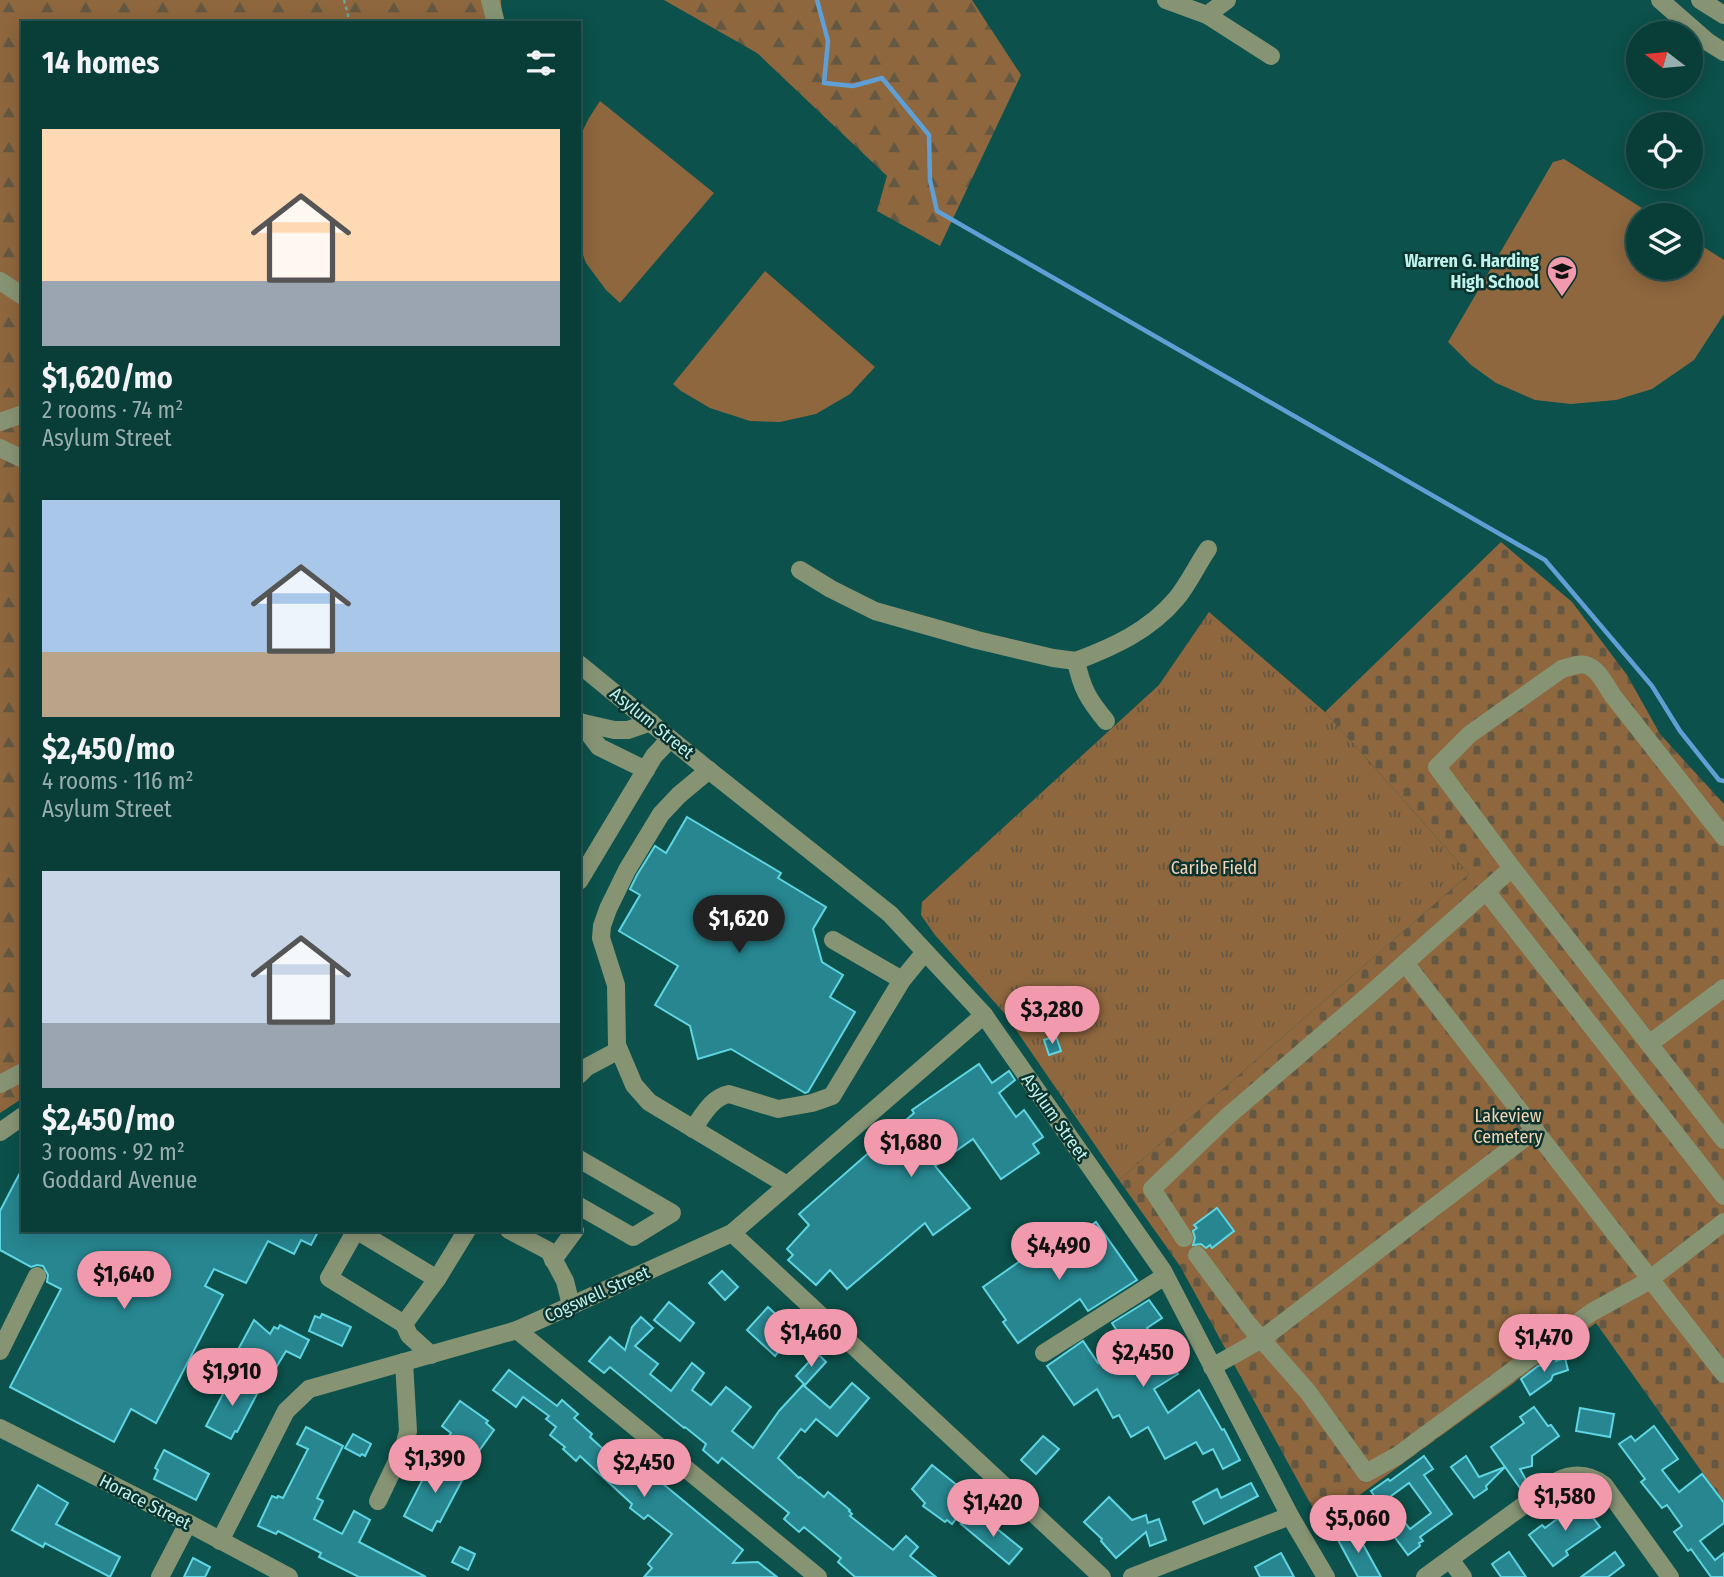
<!DOCTYPE html>
<html lang="en">
<head>
<meta charset="utf-8">
<style>
	:root { --surface:#093d38; --page:#124440; --text:#f1f3f6; --muted:#99aeae; --line:#295653; --accent:#f29aad }
	body { margin:0; font-family:"Fira Sans Condensed",sans-serif; background:var(--page); color:var(--text); height:100vh; display:flex; flex-direction:column; font-size:26px; white-space:nowrap }
	* { box-sizing:border-box; margin:0 }
	p { font-size:23px; color:var(--muted) }
	.icon { flex:none; width:38px; height:38px; fill:none; stroke:currentColor; stroke-width:2; stroke-linecap:round; stroke-linejoin:round }
	.map { position:relative; flex:1; overflow:hidden }
	.details { position:absolute; left:21px; top:21px; width:560px; height:1211px; display:flex; flex-direction:column; background:var(--surface); border-radius:0px; box-shadow:0 4px 18px #0003,0 0 0 2px var(--line) }
	.details>* { flex:none }
	.needle { width:46px; rotate:286deg }
	.controls { position:absolute; left:1626px; top:21px; display:grid; gap:14px }
	.controls a { display:grid; place-items:center; width:77px; height:77px; border-radius:50%; background:var(--surface); box-shadow:0 4px 18px #0003,0 0 0 2px var(--line); font-size:35px }
	.price { position:absolute; translate:-50% -60px; padding:0 16px; border-radius:24px; background:var(--accent); color:#111; font-size:23px; line-height:46px; filter:drop-shadow(0 2px 4px #0008) }
	.price::after { content:''; position:absolute; left:50%; top:42px; width:21px; height:16px; margin-left:-10px; background:inherit; clip-path:polygon(0 0,100% 0,50% 100%) }
	.price.on { background:#222; color:#fff }
	ul { padding:0; list-style:none }
	li { display:grid; align-content:center; gap:14px; height:371px; padding:0 21px }
	li span { display:grid; place-items:center; height:217px; border-radius:0px; color:#555 }
	li>.icon { margin-inline-start:auto }
	span .icon { width:126px; height:126px; fill:#fffc; stroke-width:1 }
	li b { font-size:30px }
	h2 { display:flex; justify-content:space-between; align-items:center; height:84px; padding:0 21px; font-size:30px }
	.map>svg:first-child { display:block }
</style>
</head>
<body>
<div class="map">
<svg width="1724" height="1577" viewBox="0 0 1724 1577">
	<defs>
		<pattern id="forest-firs" width="22" height="20" patternUnits="userSpaceOnUse" patternTransform="scale(1.75)"><rect width="22" height="20" fill="#8e673e"/><path d="M5 1l3.5 6h-7zM16 11l3.5 6h-7z" fill="#645842"/></pattern>
		<pattern id="cemetery-stones" width="16" height="16" patternUnits="userSpaceOnUse" patternTransform="scale(1.75)"><rect width="16" height="16" fill="#8e673e"/><path d="M2 7V4a2 2 0 0 1 4 0v3zM10 15v-3a2 2 0 0 1 4 0v3z" fill="#645842"/></pattern>
		<pattern id="park-tufts" width="24" height="20" patternUnits="userSpaceOnUse" patternTransform="scale(1.75)"><rect width="24" height="20" fill="#8e673e"/><path d="M3 7l-1-3M5 7V3M7 7l1-3M15 17l-1-3M17 17v-4M19 17l1-3" fill="none" stroke="#645842"/></pattern>
	</defs>
	<rect width="100%" height="100%" fill="#0c514b"/>
	<g fill="#8e673e">
		<polygon points="600,101 714,193 620,303 606,290 586,263 579,244 579,138 589,118"/>
		<polygon points="1564,159 1653,215 1638,215 1638,268 1690,268 1691,239 1724,260 1724,314 1694,360 1652,389 1616,400 1571,404 1535,400 1496,383 1471,365 1448,342 1553,162"/>
		<polygon points="765,271 875,367 850,394 816,414 780,422 750,421 710,408 681,391 673,384"/>
	</g>
	<g fill="url(#forest-firs)">
		<polygon points="0,0 501,0 502,23 23,23 23,1098 0,1113"/>
		<polygon points="664,0 972,0 1021,75 940,246 877,211 887,176 757,53"/>
	</g>
	<polygon fill="url(#cemetery-stones)" points="1501,542 1572,602 1627,675 1660,734 1724,804 1724,1503 1596,1323 1321,1523 1180,1266 1119,1180 1469,874 1325,712"/>
	<polygon fill="url(#park-tufts)" points="1209,612 1325,712 1469,874 1119,1180 1005,1014 935,935 921,915 922,902 1159,685"/>
	<g fill="none" stroke-linecap="round" stroke-linejoin="round">
		<polyline stroke="#5f9fd5" stroke-width="4.5" points="817,0 828,41 824,83 853,86 882,78 929,135 930,180 937,211 1545,560 1652,686 1680,731 1719,780 1724,781"/>
	</g>
	<g fill="#278690" stroke="#5ed5e3" stroke-width="2">
		<polygon points="687,817 781,873 778,878 826,907 813,929 822,962 843,975 830,997 855,1012 808,1092 805,1093 731,1049 698,1059 690,1026 655,1005 678,966 619,931 640,895 630,889 637,875 655,846 666,853"/>
		<polygon points="1056,1036 1061,1051 1049,1055 1044,1040"/>
		<polygon points="979,1064 992,1083 1009,1071 1015,1080 999,1093 1016,1117 1024,1110 1043,1137 1033,1144 1039,1153 1001,1179 973,1139 935,1166 970,1208 933,1235 925,1223 847,1289 830,1270 816,1285 788,1260 793,1255 787,1249 809,1225 799,1214 914,1113 912,1110"/>
		<polygon points="23,1167 23,1230 319,1230 311,1245 301,1240 294,1254 268,1241 246,1283 214,1269 205,1286 223,1295 156,1423 131,1409 114,1442 10,1387 61,1289 47,1282 48,1275 43,1266 37,1265 31,1267 0,1250 0,1211"/>
		<polygon points="1217,1208 1234,1231 1212,1248 1210,1245 1206,1248 1201,1244 1193,1245 1195,1238 1193,1231 1197,1228 1194,1225"/>
		<polygon points="1096,1222 1137,1280 1088,1311 1080,1299 1018,1343 1003,1322 1006,1320 983,1287 1043,1245 1049,1255"/>
		<polygon points="722,1271 738,1287 725,1300 709,1283"/>
		<polygon points="1149,1300 1162,1318 1147,1328 1162,1350 1164,1349 1178,1374 1154,1389 1168,1413 1199,1390 1222,1430 1224,1429 1240,1460 1223,1469 1213,1449 1203,1454 1196,1442 1165,1459 1148,1427 1131,1437 1119,1415 1113,1418 1097,1389 1074,1405 1047,1366 1083,1341 1098,1363 1125,1343 1112,1323"/>
		<polygon points="669,1302 694,1323 680,1341 654,1320"/>
		<polygon points="768,1307 791,1328 792,1335 775,1356 747,1330"/>
		<polygon points="322,1314 351,1327 342,1346 309,1331 315,1316 320,1318"/>
		<polygon points="641,1317 653,1328 635,1346 658,1364 650,1374 671,1391 692,1363 704,1373 692,1390 711,1405 726,1387 751,1407 732,1431 753,1448 779,1411 803,1385 830,1408 852,1383 869,1398 837,1436 816,1419 805,1432 801,1429 778,1458 799,1478 800,1477 824,1497 828,1492 850,1510 849,1511 852,1514 850,1516 893,1550 906,1536 918,1547 910,1556 936,1577 855,1577 838,1562 841,1558 804,1527 799,1532 784,1519 789,1513 750,1481 722,1458 718,1463 703,1450 706,1444 685,1427 684,1428 610,1367 604,1373 589,1361 610,1337 625,1350 632,1327"/>
		<polygon points="254,1320 270,1334 274,1327 278,1329 280,1325 309,1340 300,1358 286,1351 271,1376 227,1374 236,1358 234,1357"/>
		<polygon points="817,1353 826,1362 805,1385 796,1376"/>
		<polygon points="1558,1355 1556,1361 1565,1358 1568,1370 1553,1375 1551,1380 1530,1395 1521,1379 1538,1366 1546,1364"/>
		<polygon points="509,1370 557,1406 562,1400 578,1414 574,1418 592,1434 590,1437 637,1480 645,1469 743,1550 733,1563 758,1562 777,1577 644,1577 652,1568 648,1564 672,1534 648,1515 644,1519 630,1508 632,1504 580,1456 576,1461 563,1449 565,1447 550,1435 556,1427 546,1419 549,1416 523,1397 516,1407 493,1390"/>
		<polygon points="227,1376 258,1392 237,1432 235,1431 231,1439 206,1426 224,1392 222,1391 224,1388 221,1387"/>
		<polygon points="460,1401 488,1421 486,1423 494,1430 476,1455 449,1436 451,1433 442,1426"/>
		<polygon points="1534,1407 1548,1426 1551,1425 1559,1436 1532,1456 1532,1466 1520,1469 1530,1487 1523,1492 1505,1467 1486,1486 1487,1489 1474,1498 1451,1467 1466,1456 1479,1477 1505,1467 1491,1447 1524,1423 1520,1417"/>
		<polygon points="1580,1408 1614,1414 1610,1437 1576,1431"/>
		<polygon points="1654,1426 1678,1459 1662,1470 1679,1492 1702,1474 1724,1503 1724,1523 1700,1541 1715,1560 1724,1553 1724,1577 1711,1577 1691,1549 1688,1551 1674,1532 1682,1526 1667,1505 1662,1508 1641,1482 1645,1479 1619,1444 1631,1436 1635,1441"/>
		<polygon points="306,1427 343,1446 317,1498 323,1501 314,1519 342,1534 354,1511 370,1520 359,1542 426,1577 359,1577 319,1557 321,1553 278,1531 276,1534 258,1526 272,1496 277,1498 278,1496 283,1498 308,1449 297,1444"/>
		<polygon points="353,1434 371,1444 365,1456 362,1454 360,1456 345,1448"/>
		<polygon points="1043,1436 1059,1449 1036,1474 1021,1460"/>
		<polygon points="164,1450 209,1474 196,1500 154,1479 158,1470 155,1468"/>
		<polygon points="1424,1456 1433,1469 1424,1475 1452,1514 1420,1537 1423,1541 1419,1543 1420,1546 1408,1555 1385,1524 1398,1514 1410,1529 1431,1513 1409,1483 1380,1504 1371,1491 1388,1479 1390,1481"/>
		<polygon points="438,1459 466,1473 440,1522 437,1521 432,1531 404,1516 429,1467 433,1469"/>
		<polygon points="932,1465 963,1490 962,1492 971,1499 952,1524 947,1520 945,1522 923,1506 925,1503 912,1489"/>
		<polygon points="1251,1483 1258,1496 1204,1524 1193,1502 1217,1489 1221,1498"/>
		<polygon points="38,1485 68,1503 56,1524 120,1557 110,1577 45,1543 43,1547 12,1530"/>
		<polygon points="1109,1497 1132,1520 1146,1515 1148,1523 1159,1519 1166,1540 1150,1546 1146,1532 1116,1558 1101,1541 1102,1539 1084,1522"/>
		<polygon points="1579,1499 1600,1527 1566,1551 1568,1555 1553,1566 1529,1535 1542,1525 1545,1528 1569,1510 1567,1508"/>
		<polygon points="981,1516 1022,1549 1009,1564 961,1524"/>
		<polygon points="1354,1528 1381,1577 1358,1577 1337,1538"/>
		<polygon points="460,1547 475,1554 468,1570 452,1562"/>
		<polygon points="1509,1552 1526,1577 1501,1577 1492,1564"/>
		<polygon points="1615,1552 1624,1565 1608,1577 1581,1577"/>
		<polygon points="1281,1553 1294,1577 1260,1577 1255,1567"/>
		<polygon points="193,1558 210,1567 205,1577 184,1577"/>
	</g>
	<g fill="none" stroke-linecap="round" stroke-linejoin="round">
		<polyline stroke="#6aa69f" stroke-width="2.5" stroke-dasharray="3.5 3.5" stroke-linecap="butt" points="344,0 350,23"/>
		<g stroke="#879474" stroke-width="18">
			<polyline points="490,0 496,23"/>
			<polyline points="1166,0 1207,15 1271,56"/>
			<polyline points="1660,0 1708,42 1724,52"/>
			<polyline points="1700,0 1724,15"/>
			<polyline points="1207,15 1227,0"/>
			<polyline points="0,281 23,296"/>
			<polyline points="0,422 23,414"/>
			<polyline points="0,448 23,459"/>
			<polyline points="800,570 831,589 875,611 977,640 1053,658 1076,661"/>
			<polyline points="579,664 701,764 890,914 984,1015 1163,1271 1290,1516 1326,1577"/>
			<path d="M1106,721C1088,699 1082,689 1076,661C1113,647 1149,631 1176,599C1188,585 1197,565 1208,549"/>
			<polyline points="579,722 614,730 628,730 651,722"/>
			<polyline points="580,722 599,747 646,770"/>
			<polyline points="709,770 679,795 661,814 627,870 608,909 602,926 601,938 616,985 617,1045 634,1085 649,1102 787,1185"/>
			<path d="M1724,837L1613,696C1606,686 1599,669 1586,665C1579,663 1569,667 1562,669L1470,734L1437,767L1512,868L1724,1140"/>
			<polyline points="579,881 654,756 670,739"/>
			<polyline points="1486,891 1724,1196"/>
			<polyline points="833,940 902,980"/>
			<polyline points="1405,963 1724,1374"/>
			<polyline points="1649,1044 1724,988"/>
			<polyline points="579,1075 587,1067 619,1050"/>
			<polyline points="0,1084 23,1072"/>
			<path d="M693,1129C703,1115 711,1098 729,1094L778,1109L812,1103L832,1096L902,980L925,952"/>
			<polyline points="0,1132 23,1116"/>
			<polyline points="579,1159 672,1213 633,1237 579,1206"/>
			<polyline points="356,1230 329,1278 404,1324 409,1335 431,1355"/>
			<polyline points="356,1230 437,1279 467,1230"/>
			<polyline points="509,1230 549,1251 565,1281 571,1305"/>
			<polyline points="732,1233 1102,1577"/>
			<polyline points="1184,1238 1152,1189 1228,1116 1369,995 1512,868"/>
			<polyline points="1197,1255 1248,1324 1308,1392 1366,1473 1397,1456 1592,1312 1645,1283 1724,1222"/>
			<polyline points="553,1260 575,1230"/>
			<polyline points="404,1324 437,1279"/>
			<polyline points="517,1330 818,1577"/>
			<polyline points="0,1351 37,1276"/>
			<polyline points="1044,1353 1165,1276"/>
			<polyline points="1212,1367 1262,1339 1535,1130"/>
			<polyline points="0,1428 188,1523 289,1577"/>
			<polyline points="378,1501 404,1446 408,1431 404,1362"/>
			<polyline points="220,1541 286,1411 309,1389 517,1330 732,1233 984,1015"/>
			<polyline points="1450,1559 1463,1577"/>
			<polyline points="160,1577 188,1523"/>
			<polyline points="1132,1577 1290,1516"/>
			<path d="M1425,1577L1557,1481C1573,1473 1589,1474 1604,1485L1670,1577"/>
		</g>
	</g>
	<defs>
		<g id="school-pin" transform="scale(1.575)"><path d="M0 17L-7.5 6A9.5 9.5 0 1 1 7.5 6Z" fill="#f29aad" stroke="#0d332f"/><path d="M0-5L7-2L0 1L-7-2ZM-4 1L0 2.5L4 1V4Q0 6-4 4Z" fill="#111"/></g>
	</defs>
	<g fill-rule="evenodd">
		<use href="#school-pin" x="1562" y="271"/>
	</g>
	<g text-anchor="middle" stroke-width="5" stroke-linejoin="round" paint-order="stroke">
		<g font-size="18" font-weight="bold" fill="#bef2eb" stroke="#0d332f" text-anchor="end">
			<text x="1539" y="267">Warren G. Harding<tspan x="1539" dy="21">High School</tspan></text>
		</g>
		<g font-size="18" fill="#bef2eb" stroke="#0d332f">
			<text transform="translate(652 723) rotate(39)" y="6">Asylum Street</text>
			<text transform="translate(1055 1117) rotate(55)" y="6">Asylum Street</text>
			<text transform="translate(597 1294) rotate(-24)" y="6">Cogswell Street</text>
			<text transform="translate(145 1502) rotate(27)" y="6">Horace Street</text>
		</g>
		<g font-size="18" fill="#f3d4b6" stroke="#0d332f">
			<text x="1214" y="874">Caribe Field</text>
			<text x="1508" y="1122">Lakeview<tspan x="1508" dy="21">Cemetery</tspan></text>
		</g>
	</g>
</svg>
<div class="controls">
<a><svg class="needle" viewBox="-14 -14 28 28"><path d="M0-13l5 13h-10z" fill="#e53935"/><path d="M0 13l5-13h-10z" fill="#99aeae"/></svg></a>
<a><svg class="icon" aria-label="locate" viewBox="0 0 24 24"><circle cx="12" cy="12" r="6"/><path d="M12 2v4M12 18v4M2 12h4M18 12h4"/></svg></a>
<a><svg class="icon" aria-label="layers" viewBox="0 0 24 24"><path d="M12 4l9 5-9 5-9-5zM3 14l9 5 9-5"/></svg></a>
</div>
<b class="price on" style="left:739px;top:955px">$1,620</b>
<b class="price" style="left:1052px;top:1046px">$3,280</b>
<b class="price" style="left:911px;top:1179px">$1,680</b>
<b class="price" style="left:1059px;top:1282px">$4,490</b>
<b class="price" style="left:124px;top:1311px">$1,640</b>
<b class="price" style="left:811px;top:1369px">$1,460</b>
<b class="price" style="left:1544px;top:1374px">$1,470</b>
<b class="price" style="left:1143px;top:1389px">$2,450</b>
<b class="price" style="left:232px;top:1408px">$1,910</b>
<b class="price" style="left:435px;top:1495px">$1,390</b>
<b class="price" style="left:644px;top:1499px">$2,450</b>
<b class="price" style="left:1565px;top:1533px">$1,580</b>
<b class="price" style="left:993px;top:1539px">$1,420</b>
<b class="price" style="left:1358px;top:1555px">$5,060</b>
<section class="details">
<h2>14 homes<svg class="icon" aria-label="filters" viewBox="0 0 24 24"><path d="M4 7h16M4 17h16"/><circle cx="9" cy="7" r="2"/><circle cx="15" cy="17" r="2"/></svg></h2>
<ul>
<li><span style="background:linear-gradient(#ffd9b3 70%,#9aa5b1 0)"><svg class="icon" aria-label="home" viewBox="0 0 24 24"><path d="M3 11l9-7 9 7M6 9v11h12V9"/></svg></span><div><b>$1,620/mo</b><p>2 rooms · 74 m²</p><p>Asylum Street</p></div></li>
<li><span style="background:linear-gradient(#a9c7e8 70%,#b9a48a 0)"><svg class="icon" aria-label="home" viewBox="0 0 24 24"><path d="M3 11l9-7 9 7M6 9v11h12V9"/></svg></span><div><b>$2,450/mo</b><p>4 rooms · 116 m²</p><p>Asylum Street</p></div></li>
<li><span style="background:linear-gradient(#c9d6e8 70%,#9aa5b1 0)"><svg class="icon" aria-label="home" viewBox="0 0 24 24"><path d="M3 11l9-7 9 7M6 9v11h12V9"/></svg></span><div><b>$2,450/mo</b><p>3 rooms · 92 m²</p><p>Goddard Avenue</p></div></li>
</ul>
</section>
</div>
</body>
</html>
